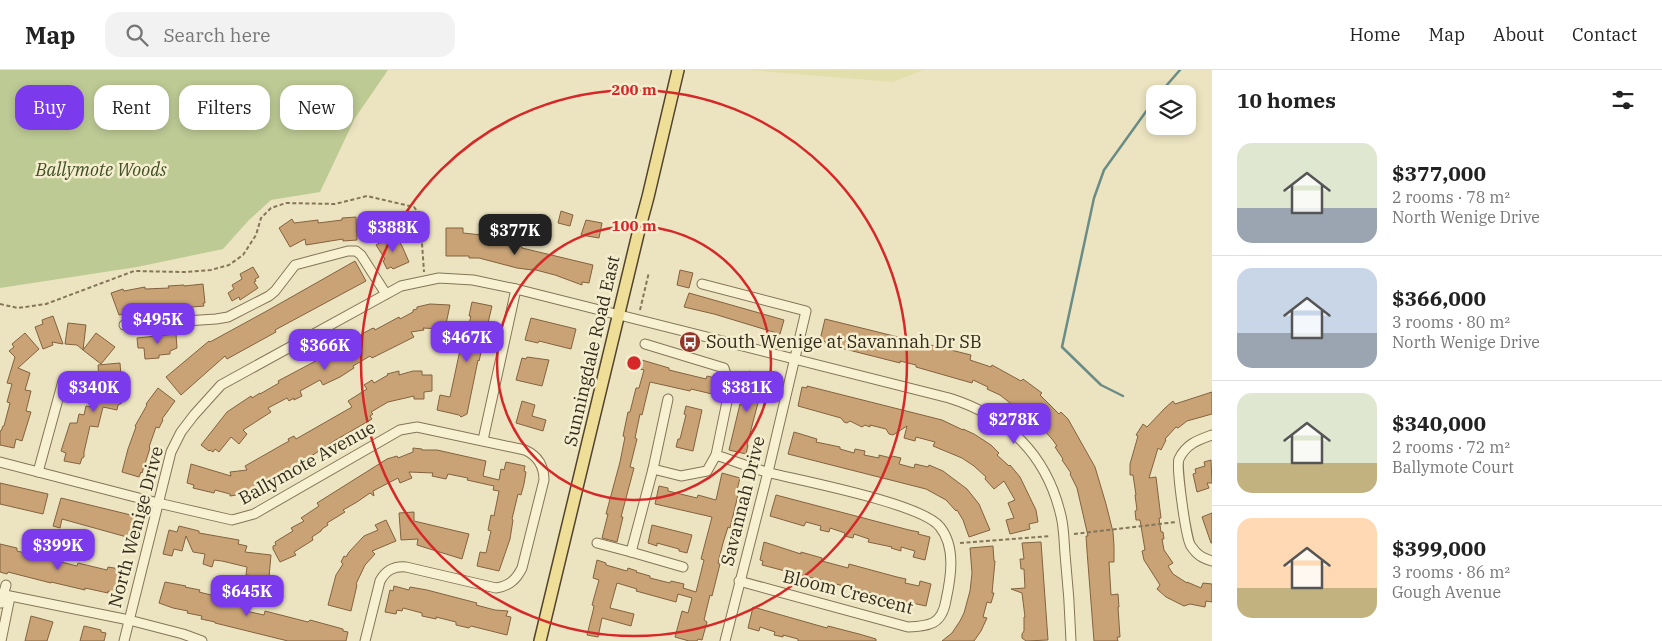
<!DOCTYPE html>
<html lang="en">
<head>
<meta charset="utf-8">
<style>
	:root { --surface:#fff; --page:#f2f2f2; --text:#222; --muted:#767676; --line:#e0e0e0; --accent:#7c3aed }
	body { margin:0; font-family:"IBM Plex Serif",serif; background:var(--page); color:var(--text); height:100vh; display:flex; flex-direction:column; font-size:19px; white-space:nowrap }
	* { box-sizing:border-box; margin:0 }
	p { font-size:16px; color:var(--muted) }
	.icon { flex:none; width:28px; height:28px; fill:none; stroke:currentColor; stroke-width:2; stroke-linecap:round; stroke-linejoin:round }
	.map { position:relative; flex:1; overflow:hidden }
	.side { display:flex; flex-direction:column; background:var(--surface); width:450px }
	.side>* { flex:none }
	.banner { position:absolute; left:15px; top:15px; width:475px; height:45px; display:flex; gap:10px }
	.tools { position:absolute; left:1146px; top:15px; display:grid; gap:10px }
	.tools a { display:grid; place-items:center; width:50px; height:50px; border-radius:10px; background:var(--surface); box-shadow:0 2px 8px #0003; font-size:25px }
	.price { position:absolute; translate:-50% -42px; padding:0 11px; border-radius:10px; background:var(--accent); color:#fff; font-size:16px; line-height:32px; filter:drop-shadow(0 1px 2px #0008) }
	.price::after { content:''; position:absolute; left:50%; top:30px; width:15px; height:11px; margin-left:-8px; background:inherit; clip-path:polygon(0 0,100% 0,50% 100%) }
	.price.selected { background:#222; color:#fff }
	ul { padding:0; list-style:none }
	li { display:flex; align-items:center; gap:15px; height:125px; padding:0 25px }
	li+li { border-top:1px solid var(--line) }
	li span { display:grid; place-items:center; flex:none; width:140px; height:100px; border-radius:15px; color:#555 }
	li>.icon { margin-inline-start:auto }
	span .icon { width:60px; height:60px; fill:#fffc; stroke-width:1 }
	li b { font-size:21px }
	h2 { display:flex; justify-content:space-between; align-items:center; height:60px; padding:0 25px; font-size:21px }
	.pill { padding:0 18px; border-radius:15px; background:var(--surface); box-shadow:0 2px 8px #0003; font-size:18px; line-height:45px }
	.pill.selected { background:var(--accent); color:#fff }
	header { display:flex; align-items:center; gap:30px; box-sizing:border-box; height:70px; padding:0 25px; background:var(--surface); border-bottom:1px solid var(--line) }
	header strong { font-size:24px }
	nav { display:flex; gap:28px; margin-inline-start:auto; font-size:18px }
	.search { width:350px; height:45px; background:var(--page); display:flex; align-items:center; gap:12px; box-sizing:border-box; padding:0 18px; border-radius:15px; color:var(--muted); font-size:19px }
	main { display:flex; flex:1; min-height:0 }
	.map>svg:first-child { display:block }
</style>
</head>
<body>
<header>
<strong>Map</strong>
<div class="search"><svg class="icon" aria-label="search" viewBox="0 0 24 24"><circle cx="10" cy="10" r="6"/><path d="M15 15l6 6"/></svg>Search here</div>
<nav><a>Home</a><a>Map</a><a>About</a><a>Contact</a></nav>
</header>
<main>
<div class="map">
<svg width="1212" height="571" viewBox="0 0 1212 571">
	<rect width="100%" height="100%" fill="#ece4c0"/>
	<polygon fill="#e2dfad" points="748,0 923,0 893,12"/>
	<polygon fill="#bdca94" points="0,0 388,0 355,48 320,122 271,130 249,150 223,179 137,197 0,218"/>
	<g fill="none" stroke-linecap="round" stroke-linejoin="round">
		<g stroke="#6a8c87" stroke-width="2.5">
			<polyline points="1159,24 1180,0"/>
			<polyline points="1123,326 1101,315 1062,277 1094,128 1104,100 1155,29"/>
		</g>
	</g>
	<g fill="#c9a376" stroke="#83623f">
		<polygon points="561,141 573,145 570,156 558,153"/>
		<polygon points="373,145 385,153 373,171 361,163"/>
		<polygon points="356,147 357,170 343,171 343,169 306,175 305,169 290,177 279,158 292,149 294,153 318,150 318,153 342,150 342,148"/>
		<polygon points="586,150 602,153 599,168 581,165"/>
		<polygon points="446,158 463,158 463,163 482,165 482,168 508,173 522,177 522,178 593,195 589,213 582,212 582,215 555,205 532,199 532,200 517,198 479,188 469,188 469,186 446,186"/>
		<polygon points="395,164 402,176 409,192 393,199 391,197 387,199 383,191 385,189 376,175"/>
		<polygon points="355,191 366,211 275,260 276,262 227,289 225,286 181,325 166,307 209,271 210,272 265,242"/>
		<polygon points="253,197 259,207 255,209 256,211 254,212 258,218 240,230 239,227 232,231 228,223 234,219 232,215 242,209 240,204"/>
		<polygon points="680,200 693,203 689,218 677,215"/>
		<polygon points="203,214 205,233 203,233 204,236 170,239 170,238 145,240 119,245 111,223 123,219 124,221 145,217 145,219 169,218 168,216 184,215 184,216"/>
		<polygon points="689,223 784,250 780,264 714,244 684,237"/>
		<polygon points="472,232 492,236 479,291 478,290 467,344 461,347 459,345 437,340 440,325 450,327 460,280 462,280 471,246 469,246"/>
		<polygon points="430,234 450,235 446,254 440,254 440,259 423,258 424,260 411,262 414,267 372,288 370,286 353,296 354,298 340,307 323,315 320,310 300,321 302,326 294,330 294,328 289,331 287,328 268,338 271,342 243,360 247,364 239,374 231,367 219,382 215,379 213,382 210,380 209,381 201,375 227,342 251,326 252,328 260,323 260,324 279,313 278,311 327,285 334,280 371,259 374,258 375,260 399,247 400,249 413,242 413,240 417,239 417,237"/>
		<polygon points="53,246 63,274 52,272 53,275 43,279 35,257 43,254 42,250"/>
		<polygon points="531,248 576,259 571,279 539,271 538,273 525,270"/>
		<polygon points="825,249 971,285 970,290 991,297 992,295 1021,311 1023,309 1042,323 1040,325 1059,344 1061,342 1068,349 1095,397 1106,434 1113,462 1114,476 1114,492 1109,492 1111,525 1118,524 1119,537 1118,537 1120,567 1117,567 1118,571 1094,571 1087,481 1086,466 1088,466 1077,418 1070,404 1071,403 1062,390 1063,389 1055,377 1057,376 1052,369 1041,357 1039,359 1030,349 1000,325 987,319 988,317 973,310 972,313 916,297 916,295 900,291 900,293 825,274 826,272 820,270"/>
		<polygon points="68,253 86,255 83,280 77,275 65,274"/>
		<polygon points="25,263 39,279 18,298 30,303 25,320 31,321 26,341 31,342 22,371 16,369 14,378 0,375 0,361 1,361 3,356 4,356 10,333 7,332 12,314 7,313 15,287 9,281 14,277 12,274"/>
		<polygon points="96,263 115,277 101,294 83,280"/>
		<polygon points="176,264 177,278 170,281 170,284 159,285 159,288 145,289 144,278 138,278 137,268"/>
		<polygon points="527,287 549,290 542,316 516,310 522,288 526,289"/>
		<polygon points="642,290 669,298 669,300 706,309 707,306 719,309 717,317 714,316 712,324 691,319 690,321 650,312 642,345 640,344 635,368 637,369 630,397 634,398 621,447 623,447 617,472 602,468 608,444 606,444 620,392 625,367 623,366 628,342 630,342 636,318 639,318 644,300 640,299"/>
		<polygon points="120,293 122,318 119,330 122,333 118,335 117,340 103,337 98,357 90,356 84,382 84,387 82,388 80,394 64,391 66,383 61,381 70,353 77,353 79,344 84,345 86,336 96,338 100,322 98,295"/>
		<polygon points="399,301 399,305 413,301 422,301 422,305 432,305 432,321 424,322 424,329 414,329 414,326 388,332 371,342 373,344 370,346 372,349 334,371 284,404 256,421 243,422 243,424 230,426 230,424 215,420 214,423 193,418 194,415 187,413 191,394 231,406 230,402 247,400 245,396 289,371 288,369 294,366 296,369 352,337 348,331 367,319 364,315 372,310 374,313 388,305 387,304"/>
		<polygon points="749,301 765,306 747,375 748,375 746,384 729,380 740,334 742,334 748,310 746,310"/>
		<polygon points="807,316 942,350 963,360 963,359 974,364 991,375 999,383 997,385 1009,396 1010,395 1020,407 1036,440 1038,452 1029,454 1030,459 1010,464 1006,450 1014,448 1008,433 1015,430 1004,411 994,419 985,409 986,407 974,396 962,388 933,376 935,372 916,367 915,371 904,368 907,356 893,365 889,364 886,359 870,355 870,357 865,355 862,357 850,351 847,353 844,352 841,348 798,336 802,317 807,318"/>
		<polygon points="158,318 175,331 162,349 163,350 159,358 156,357 149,377 150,378 142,403 141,402 139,407 122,402 128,379 136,357 135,356 147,335 146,334"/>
		<polygon points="1212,322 1212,344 1187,351 1178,358 1176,357 1165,369 1166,370 1161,380 1158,378 1149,408 1156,407 1161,448 1159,448 1161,462 1163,462 1164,469 1162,469 1164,480 1173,493 1168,496 1173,504 1187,513 1187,512 1201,518 1203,513 1212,514 1212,532 1206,531 1205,537 1190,534 1184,536 1166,527 1157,519 1160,515 1144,490 1142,481 1145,480 1140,450 1136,450 1135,441 1137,440 1135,425 1136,425 1133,405 1130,405 1130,394 1138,366 1136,365 1143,354 1147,357 1165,338 1173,331 1175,334"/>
		<polygon points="522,331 535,335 532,346 546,350 543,361 516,353"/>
		<polygon points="686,336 702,340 693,381 676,377 678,369 680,369 686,345 684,344"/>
		<polygon points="794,362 817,369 816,372 840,377 840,379 854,383 855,379 865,381 864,385 879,388 879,385 891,388 892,386 901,388 899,394 914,398 915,394 928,397 929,395 943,401 967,419 979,434 990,460 969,467 963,450 957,440 956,441 946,430 926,419 788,384"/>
		<polygon points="413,378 422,379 422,380 437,380 486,391 483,406 499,410 501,399 504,400 506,392 525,396 524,401 526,402 524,414 521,425 518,424 512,449 513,450 510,469 499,501 477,496 480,482 486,483 491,461 488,460 491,445 494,446 499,421 493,420 494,416 467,410 468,408 448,404 446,409 432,406 433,403 409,402 412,408 400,413 398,408 373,421 374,426 370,423 357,432 343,440 345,442 327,453 328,455 322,459 321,461 312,467 313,470 294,482 296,485 280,492 273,479 273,476 276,475 275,472 293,461 291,458 304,451 301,448 319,436 317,433 387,389 397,386 398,388 413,382"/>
		<polygon points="1211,390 1212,413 1207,413 1209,418 1197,422 1193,404 1196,403 1195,399 1205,396 1204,392"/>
		<polygon points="722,403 740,408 736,424 738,425 730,458 728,457 723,473 718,493 720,494 712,526 710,525 704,550 707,552 702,570 698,569 697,571 689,571 675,567 682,541 688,543 692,528 678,524 676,532 636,521 637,519 617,513 610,538 634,544 631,556 602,548 598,567 587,565 593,541 594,536 592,535 599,510 593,508 597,490 606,493 606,495 627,501 628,498 637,501 636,502 650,506 650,508 670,513 671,511 684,514 683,518 696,522 704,490 701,489 712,447 655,434 659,416 668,418 668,421 697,428 698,425 716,430"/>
		<polygon points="0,413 48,424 43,444 0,434"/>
		<polygon points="776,425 909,460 919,462 918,464 930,467 925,490 913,487 915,481 901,477 901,481 891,478 892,477 868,472 869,469 854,464 853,468 844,466 845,463 830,458 829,462 820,460 821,456 806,452 804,456 770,446"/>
		<polygon points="61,428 135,446 135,448 139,449 134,469 62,449 60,458 53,456"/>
		<polygon points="414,442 414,451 469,464 462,489 417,475 418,469 401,470 399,443"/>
		<polygon points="1212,443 1212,473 1211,473 1202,447"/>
		<polygon points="386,450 396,471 372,481 375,484 365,495 356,514 357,515 351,541 328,535 336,505 343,494 341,492 344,486 346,487 349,482 364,466 378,460 375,455"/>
		<polygon points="652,455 692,465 687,483 679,481 679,479 657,473 657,476 648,473"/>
		<polygon points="179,456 199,461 199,463 239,470 238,474 247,476 245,482 271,485 269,507 257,507 255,506 246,505 247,497 222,491 214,490 212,497 203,494 205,484 193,482 186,466 182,481 174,479 172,486 163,484 169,460 177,462"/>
		<polygon points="764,472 801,484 801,482 822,488 822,491 848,498 849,494 897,507 906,509 905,513 919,516 920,511 931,514 926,536 898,530 762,495 763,491 760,490"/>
		<polygon points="1041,472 1048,570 1026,571 1022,568 1022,564 1024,561 1024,547 1025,547 1022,523 1011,519 1025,518 1024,499 1021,499 1020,489 1024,489 1022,473"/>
		<polygon points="0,474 17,478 17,481 77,496 78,493 107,500 108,497 120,499 114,523 108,521 108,523 85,518 85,520 51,512 51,513 8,502 7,504 0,502"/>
		<polygon points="993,476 994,491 995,491 992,523 994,523 991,533 987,532 983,547 987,548 981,561 974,571 942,571 952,563 960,551 964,543 970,521 972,503 970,478"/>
		<polygon points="165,512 186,516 185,517 200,520 199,522 247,534 246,541 264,545 265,541 308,552 310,550 343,559 343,561 348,562 346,571 288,571 215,553 215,552 201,549 202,546 187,543 188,541 173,538 159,533"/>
		<polygon points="394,516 409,520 410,517 427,520 477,533 476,535 495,540 508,541 506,546 511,547 507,565 471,556 469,558 456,555 456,552 436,547 436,549 422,546 422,543 403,538 402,541 397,540 396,544 385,542 390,520 393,521"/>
		<polygon points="753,537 827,558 828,556 859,564 876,569 876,571 798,571 798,569 783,565 783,567 774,565 775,562 760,557 759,561 748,558"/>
		<polygon points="31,546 53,552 47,571 25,571"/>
		<polygon points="84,556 101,560 101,562 106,563 104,571 80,571"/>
	</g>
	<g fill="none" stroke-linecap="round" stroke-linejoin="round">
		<g stroke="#847558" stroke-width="11">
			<g id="minor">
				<polyline points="702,214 806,241 768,402 725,571"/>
				<polyline points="124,255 216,249 228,247 269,226 275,221 295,195 348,181 356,181 361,185 386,224"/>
				<path d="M645,274L724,298L730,317L716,385C734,391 752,398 770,403C803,411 923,434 940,457C956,477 951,507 946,530C942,555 929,556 908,557L739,511"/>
				<path d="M1212,365C1198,370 1186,374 1179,389C1176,396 1186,470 1191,476C1197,485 1202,488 1212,491"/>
				<polyline points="483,370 516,219"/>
				<path d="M0,392L158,433L232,450L254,444L400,360L417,357L525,380C538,386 544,396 544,410L522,498C516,510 509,516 496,518L406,497C394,496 386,500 380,511L365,571"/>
				<polyline points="653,399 668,329"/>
				<polyline points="38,402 63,311"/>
				<polyline points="597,473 631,482"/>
				<polyline points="683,497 631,482 653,399 681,406 707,401 716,385"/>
				<polyline points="0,524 129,550 183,564 202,571"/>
				<polyline points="1,533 6,515"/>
				<polyline points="1,571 10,527"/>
				<path d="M124,571L171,382L181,362L194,345L221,315L401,216L439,208L473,210L516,219L949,328C1007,346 1047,385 1061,446C1064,458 1064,471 1065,484C1068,513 1070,542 1071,571"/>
			</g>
		</g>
		<g stroke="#52432d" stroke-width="14">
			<polyline id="major" points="540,571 638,164 648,127 678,0"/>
		</g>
		<g stroke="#847558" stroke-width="2" stroke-dasharray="4 2.5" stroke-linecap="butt">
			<polyline points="0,234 18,238 46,234 134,201 185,202 211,200 229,195 243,185 256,165 261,148 271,138 286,133 335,134 367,126 414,137 420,145 424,202"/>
			<polyline points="640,240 649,202"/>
			<polyline points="1074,464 1176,452"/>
			<polyline points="960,473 1050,466"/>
		</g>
		<use href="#minor" stroke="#f7f1d2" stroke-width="9"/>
		<use href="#major" stroke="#efde98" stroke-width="11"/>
	</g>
	<g fill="none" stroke="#d62828" stroke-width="2.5">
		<circle cx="634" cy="293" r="137"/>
		<circle cx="634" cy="293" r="273"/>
	</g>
	<defs>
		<g id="bus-disc" transform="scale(1.125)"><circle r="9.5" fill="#92362a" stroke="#f4eecf"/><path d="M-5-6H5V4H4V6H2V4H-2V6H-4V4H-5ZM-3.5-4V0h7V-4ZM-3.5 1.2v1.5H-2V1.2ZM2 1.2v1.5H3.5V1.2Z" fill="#fff"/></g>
	</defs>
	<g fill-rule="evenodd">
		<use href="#bus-disc" x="690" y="272"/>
	</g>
	<g text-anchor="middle" stroke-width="5" stroke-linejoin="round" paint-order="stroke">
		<g font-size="18" font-style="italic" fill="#405024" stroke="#f4eecf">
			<text x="101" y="106">Ballymote Woods</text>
		</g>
		<g font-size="18" fill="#342b1c" stroke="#f4eecf" text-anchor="start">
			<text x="706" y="278">South Wenige at Savannah Dr SB</text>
		</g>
		<g font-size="18" fill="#342b1c" stroke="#f4eecf">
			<text transform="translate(592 281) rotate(-77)" y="6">Sunningdale Road East</text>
			<text transform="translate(307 393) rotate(-29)" y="6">Ballymote Avenue</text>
			<text transform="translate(743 431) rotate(-76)" y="6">Savannah Drive</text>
			<text transform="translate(136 457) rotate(-75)" y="6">North Wenige Drive</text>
			<text transform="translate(848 522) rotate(14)" y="6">Bloom Crescent</text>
		</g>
	</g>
	<circle cx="634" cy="293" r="8" fill="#d62828" stroke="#f4eecf" stroke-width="2.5"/>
	<g font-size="15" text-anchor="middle" font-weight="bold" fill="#d62828" stroke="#f4eecf" stroke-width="5" stroke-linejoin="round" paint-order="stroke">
		<text x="634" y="25">200 m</text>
		<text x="634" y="161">100 m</text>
	</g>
</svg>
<div class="tools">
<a><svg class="icon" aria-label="layers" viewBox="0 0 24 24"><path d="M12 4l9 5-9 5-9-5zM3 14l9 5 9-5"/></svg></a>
</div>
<b class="price" style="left:393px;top:183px">$388K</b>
<b class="price selected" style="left:515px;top:186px">$377K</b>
<b class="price" style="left:158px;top:275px">$495K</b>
<b class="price" style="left:467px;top:293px">$467K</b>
<b class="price" style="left:325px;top:301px">$366K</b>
<b class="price" style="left:94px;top:343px">$340K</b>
<b class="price" style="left:747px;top:343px">$381K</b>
<b class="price" style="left:1014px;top:375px">$278K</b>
<b class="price" style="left:58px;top:501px">$399K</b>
<b class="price" style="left:247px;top:547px">$645K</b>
<div class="banner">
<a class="pill selected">Buy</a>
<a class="pill">Rent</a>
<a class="pill">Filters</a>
<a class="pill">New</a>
</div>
</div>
<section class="side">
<h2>10 homes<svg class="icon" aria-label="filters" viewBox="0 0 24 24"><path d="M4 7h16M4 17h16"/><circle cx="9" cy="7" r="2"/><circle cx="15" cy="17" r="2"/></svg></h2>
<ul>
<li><span style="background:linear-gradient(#dfe7d0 65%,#9aa5b1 0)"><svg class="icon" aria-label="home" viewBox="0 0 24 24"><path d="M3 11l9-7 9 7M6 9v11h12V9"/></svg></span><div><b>$377,000</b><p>2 rooms · 78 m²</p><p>North Wenige Drive</p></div></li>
<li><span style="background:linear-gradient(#c9d6e8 65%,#9aa5b1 0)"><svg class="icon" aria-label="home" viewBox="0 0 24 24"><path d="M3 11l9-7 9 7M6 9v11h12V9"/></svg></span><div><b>$366,000</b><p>3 rooms · 80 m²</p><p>North Wenige Drive</p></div></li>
<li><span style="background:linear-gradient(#dfe7d0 70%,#c2b280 0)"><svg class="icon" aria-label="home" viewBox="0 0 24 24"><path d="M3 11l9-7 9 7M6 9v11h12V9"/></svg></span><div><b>$340,000</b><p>2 rooms · 72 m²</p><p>Ballymote Court</p></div></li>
<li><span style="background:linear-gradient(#ffd9b3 70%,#c2b280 0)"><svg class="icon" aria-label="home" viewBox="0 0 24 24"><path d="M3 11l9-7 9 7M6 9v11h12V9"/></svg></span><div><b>$399,000</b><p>3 rooms · 86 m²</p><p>Gough Avenue</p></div></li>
</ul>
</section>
</main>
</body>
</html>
